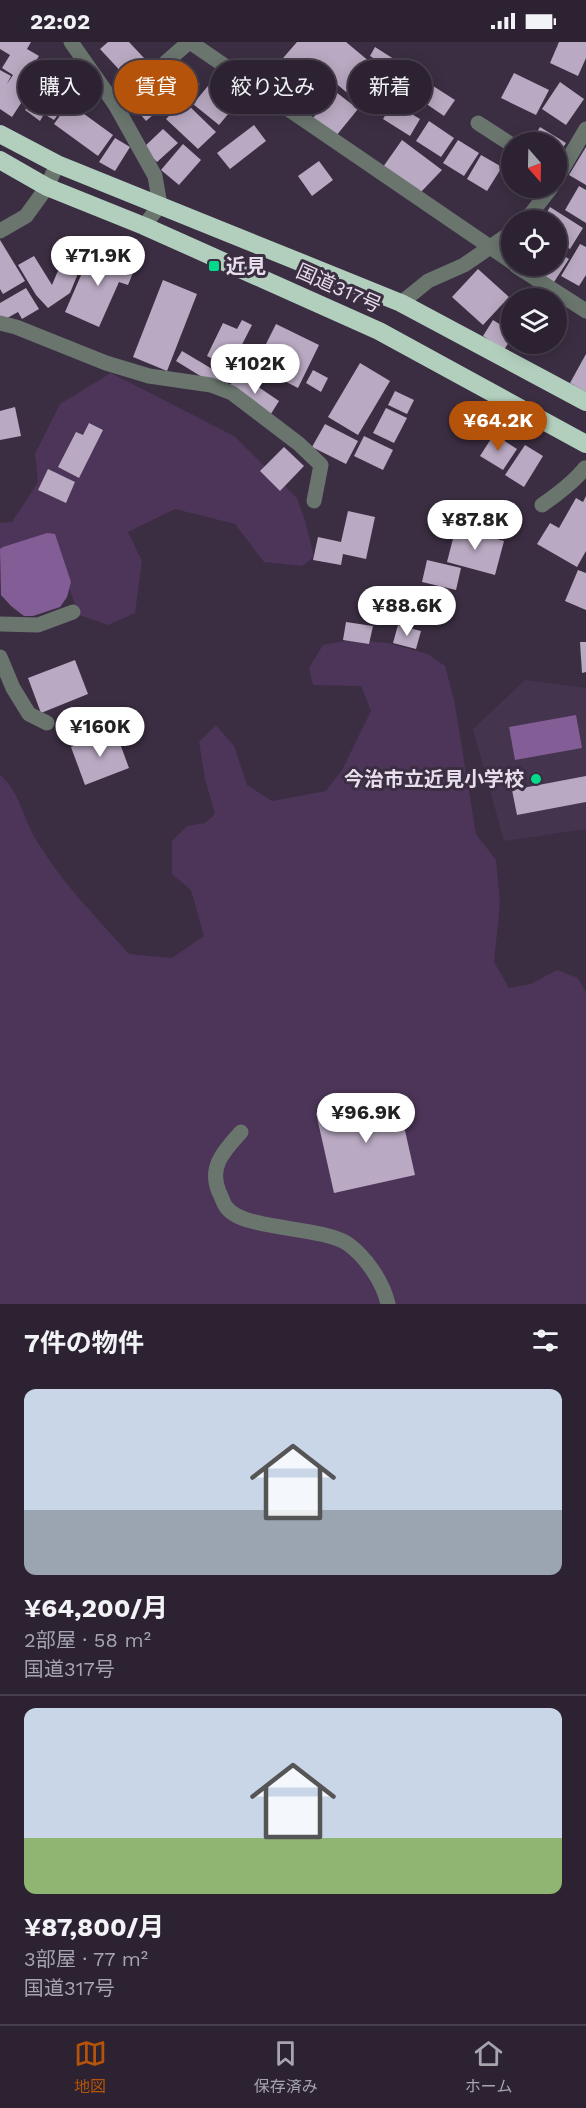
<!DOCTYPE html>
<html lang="ja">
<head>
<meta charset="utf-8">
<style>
	:root { --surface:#2c2232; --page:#382f3e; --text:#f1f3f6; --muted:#a6a4ac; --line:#483f4d; --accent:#b45309 }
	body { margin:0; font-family:"Work Sans","Noto Sans JP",sans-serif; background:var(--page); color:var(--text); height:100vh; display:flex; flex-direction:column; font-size:22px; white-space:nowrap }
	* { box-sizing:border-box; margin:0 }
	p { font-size:20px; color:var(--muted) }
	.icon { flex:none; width:33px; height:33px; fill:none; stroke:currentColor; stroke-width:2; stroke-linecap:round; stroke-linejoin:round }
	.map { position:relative; height:1262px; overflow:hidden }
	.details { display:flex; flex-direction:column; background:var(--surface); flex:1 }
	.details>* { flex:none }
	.top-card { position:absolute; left:18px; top:18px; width:550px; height:54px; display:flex; gap:12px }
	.needle { width:39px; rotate:160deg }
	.controls { position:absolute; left:501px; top:90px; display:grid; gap:12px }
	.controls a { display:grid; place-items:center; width:66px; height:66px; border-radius:50%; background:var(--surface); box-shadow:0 3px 15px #0003,0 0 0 2px var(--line); font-size:30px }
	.price { position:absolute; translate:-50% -51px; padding:0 14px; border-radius:21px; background:#fff; color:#222; font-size:20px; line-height:39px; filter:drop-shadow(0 2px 3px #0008) }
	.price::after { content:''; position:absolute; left:50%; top:36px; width:18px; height:14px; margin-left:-9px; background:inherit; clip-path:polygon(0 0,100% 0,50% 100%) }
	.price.on { background:var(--accent); color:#fff }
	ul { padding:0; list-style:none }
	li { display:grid; align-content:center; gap:12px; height:318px; padding:0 24px }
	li+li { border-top:2px solid var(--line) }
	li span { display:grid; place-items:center; height:186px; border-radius:12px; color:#555 }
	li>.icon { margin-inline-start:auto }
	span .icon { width:108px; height:108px; fill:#fffc; stroke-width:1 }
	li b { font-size:26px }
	h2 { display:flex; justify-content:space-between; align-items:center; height:72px; padding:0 24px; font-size:26px }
	.pill { padding:0 21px; border-radius:27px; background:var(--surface); box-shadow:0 3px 15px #0003,0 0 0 2px var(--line); font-size:21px; line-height:54px }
	.pill.on { background:var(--accent); color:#fff }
	.status { display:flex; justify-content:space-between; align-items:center; height:42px; padding:0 30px; background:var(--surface); direction:ltr }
	.status svg { height:16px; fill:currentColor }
	.dock { display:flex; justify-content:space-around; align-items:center; height:84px; border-top:2px solid var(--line); background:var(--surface); font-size:16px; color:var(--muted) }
	.dock a { display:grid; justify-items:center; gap:3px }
	.dock .on { color:var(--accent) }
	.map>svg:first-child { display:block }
</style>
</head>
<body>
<div class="status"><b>22:02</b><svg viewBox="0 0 49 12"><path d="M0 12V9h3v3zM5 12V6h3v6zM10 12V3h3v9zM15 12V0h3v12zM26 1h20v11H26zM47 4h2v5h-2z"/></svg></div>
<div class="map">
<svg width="586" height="1262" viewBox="0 0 586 1262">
	<rect width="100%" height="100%" fill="#3b2e42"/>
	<polygon fill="#45344e" points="525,638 586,646 586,787 504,799 473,687"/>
	<g fill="#4c3558">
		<polygon points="111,331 234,394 297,456 305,479 314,515 302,524 264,520 235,482 175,467 128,490 142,519 135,571 108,583 79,573 52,499 0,509 0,481 12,480 38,440 35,412 60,362"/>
		<path d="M350,598L388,601L428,612L445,624L454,658L476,792L496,818L500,861L494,920L509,946L531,942L557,928L578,936L586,950V1262H0V733C20,749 24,780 38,801C63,842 97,876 129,912L172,916L204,894L191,848L172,832V799L187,784L205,781L215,772L205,737L199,700L216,683L234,704L247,743L272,759L326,749L342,728L371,669L361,644L313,643L309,626L323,603Z"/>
	</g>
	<g fill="#835d96">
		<polygon points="47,491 55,492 71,540 67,555 60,565 33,574 24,574 11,564 1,553 0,507 3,505"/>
		<polygon points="576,673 582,706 515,718 509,685"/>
	</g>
	<g fill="#b9a9c2">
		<polygon points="0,0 31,0 27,7 39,14 33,23 48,32 36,50 31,46 12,75 0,67 0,28 11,34 7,42 13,33 2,26 10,13 0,7"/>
		<polygon points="108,0 129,0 144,16 125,34 100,7"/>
		<polygon points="297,0 346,0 376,25 351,54 315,24 299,42 277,23"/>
		<polygon points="559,0 586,0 586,16 578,34 550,21"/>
		<polygon points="375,5 397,19 386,37 376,29 381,21 370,14"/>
		<polygon points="178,23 200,42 186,60 163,41"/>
		<polygon points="416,27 433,38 430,42 455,58 444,74 403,46"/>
		<polygon points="514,31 549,48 536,73 501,56"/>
		<polygon points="49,34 73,52 54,78 44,72 40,79 25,68"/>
		<polygon points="373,34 393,48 376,72 357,58"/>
		<polygon points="311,37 328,51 332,47 358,67 336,94 313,76 318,70 298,54"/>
		<polygon points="213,38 239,59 219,83 193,62"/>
		<polygon points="560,40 584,57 566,83 542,67"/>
		<polygon points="156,42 170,58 146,79 132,62"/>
		<polygon points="396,56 410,65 410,71 420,77 410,94 383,77"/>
		<polygon points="184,59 216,90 198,107 166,77"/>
		<polygon points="69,61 113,93 98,114 54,82"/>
		<polygon points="429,79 454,96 441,115 416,99"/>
		<polygon points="254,83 266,99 230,127 217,111"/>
		<polygon points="540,85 566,101 556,116 556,100 531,100"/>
		<polygon points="163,87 178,101 157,120 143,106"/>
		<polygon points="115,96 130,105 115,129 99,120"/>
		<polygon points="402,98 442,128 420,151 383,125"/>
		<polygon points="458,98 479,111 464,134 443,121"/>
		<polygon points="183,102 201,118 179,143 161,128"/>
		<polygon points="586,105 586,143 569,133"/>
		<polygon points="481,113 502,125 487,149 467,137"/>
		<polygon points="319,119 333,138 312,154 298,134"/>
		<polygon points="579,144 586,148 586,181 565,168"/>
		<polygon points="550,165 583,186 570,207 556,199 556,178 542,178"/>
		<polygon points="0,198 25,239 3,252 0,247"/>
		<polygon points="70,200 88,207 70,251 48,266 36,253 18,223 34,214 52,243"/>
		<polygon points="580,202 586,205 586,233 579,244 561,234"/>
		<polygon points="92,208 135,226 128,243 119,240 99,285 65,270"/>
		<polygon points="556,209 569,217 554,240 532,225 533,224 556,224"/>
		<polygon points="478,227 509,255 483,283 452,255"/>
		<polygon points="163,238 197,252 167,329 133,315"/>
		<polygon points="26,246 39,267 22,277 18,270 0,280 0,261"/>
		<polygon points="512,260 512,285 501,278"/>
		<polygon points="242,278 252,283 230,326 207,314 223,281 237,287"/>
		<polygon points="493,278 512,290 512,295 504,308 483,294"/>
		<polygon points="276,282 319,303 298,346 269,331 280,309 266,302"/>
		<polygon points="182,309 224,334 215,343 176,319"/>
		<polygon points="586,312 586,350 570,341"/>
		<polygon points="360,321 390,339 358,393 328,375"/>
		<polygon points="313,328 328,336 321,350 306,341"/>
		<polygon points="238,331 279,359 269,375 230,343"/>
		<polygon points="395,349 414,358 407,372 388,363"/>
		<polygon points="15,365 21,394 0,398 0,369"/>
		<polygon points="386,366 407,376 394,401 373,391"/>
		<polygon points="89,381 103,388 79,436 58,425 76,390 83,393"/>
		<polygon points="325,382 358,399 346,422 312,405"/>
		<polygon points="494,392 517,407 503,428 480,414"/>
		<polygon points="364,394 393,408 383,428 354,414"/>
		<polygon points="525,403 543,414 524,445 505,433"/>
		<polygon points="284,405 304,424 280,449 260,429"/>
		<polygon points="48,427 75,440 66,461 38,448"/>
		<polygon points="586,454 586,509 577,525 537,502 550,481 559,486 576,456 583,460"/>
		<polygon points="501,463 504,479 478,483 475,467"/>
		<polygon points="348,469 375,475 366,517 343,512 341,523 313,518 318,495 341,500"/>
		<polygon points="456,485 504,499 495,533 447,520"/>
		<polygon points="427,518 461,526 456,548 422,540"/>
		<polygon points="578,528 586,531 586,568 565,559"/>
		<polygon points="346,580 373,584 369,602 343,598"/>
		<polygon points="398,583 421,589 416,607 393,601"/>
		<polygon points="580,600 586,600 586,630 582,631"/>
		<polygon points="75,618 88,652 41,671 28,636"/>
		<polygon points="115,688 129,726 85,743 71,705"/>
		<polygon points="586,734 586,760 517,773 512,748"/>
		<polygon points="397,1053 415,1133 334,1151 316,1071"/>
	</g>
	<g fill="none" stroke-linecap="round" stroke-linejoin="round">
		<g stroke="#6a756e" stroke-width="15">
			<polyline points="71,0 116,64 155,134 160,163 144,184"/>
			<polyline points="190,0 512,220"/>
			<polyline points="116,64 189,0"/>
			<polyline points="478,81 512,103"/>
			<polyline points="556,138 586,87"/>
			<polyline points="526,178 551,146"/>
			<polyline points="0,189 26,174 47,145 57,122"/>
			<polyline points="516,224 586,269"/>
			<polyline points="401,261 428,239 464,223 512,190"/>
			<polyline points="0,281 16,285 106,321 149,334 211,343 232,351 299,402 321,423 314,459"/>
			<path d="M542,463C558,452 573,441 585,426"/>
			<polyline points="0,582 38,583 73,570"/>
			<polyline points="0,615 13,646 29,672 47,681"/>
			<path d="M241,1090C225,1108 208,1124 219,1150C222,1155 223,1162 227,1166C243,1188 321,1184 348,1202C366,1215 383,1240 388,1262"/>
		</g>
		<g stroke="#b2cfbd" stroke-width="18">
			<polyline points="0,92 57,122 401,261 586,360"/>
			<polyline points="0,118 47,145 144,184 379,289 586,402"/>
		</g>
	</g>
	<g fill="#02d98b" stroke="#3b2e42" stroke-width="2">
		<rect x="208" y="218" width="12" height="12" rx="3"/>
		<circle cx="536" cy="737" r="6"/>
	</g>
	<g text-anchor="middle" stroke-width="6" stroke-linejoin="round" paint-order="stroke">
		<g font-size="20" font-weight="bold" fill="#e7deeb" stroke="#3b2e42" text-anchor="start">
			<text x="226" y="231">近見</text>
			<text x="524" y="744" text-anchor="end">今治市立近見小学校</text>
		</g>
		<g font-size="20" fill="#e7deeb" stroke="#3b2e42">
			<text transform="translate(339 246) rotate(24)" y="7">国道317号</text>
		</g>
	</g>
</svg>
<div class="controls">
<a><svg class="needle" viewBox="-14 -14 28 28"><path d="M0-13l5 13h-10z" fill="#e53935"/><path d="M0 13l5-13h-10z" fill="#a6a4ac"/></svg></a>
<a><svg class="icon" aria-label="locate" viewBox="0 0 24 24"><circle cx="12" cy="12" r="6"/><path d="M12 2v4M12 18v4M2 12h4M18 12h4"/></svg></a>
<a><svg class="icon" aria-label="layers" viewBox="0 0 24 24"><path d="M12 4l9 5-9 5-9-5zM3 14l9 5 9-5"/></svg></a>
</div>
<b class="price" style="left:98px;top:245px">¥71.9K</b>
<b class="price" style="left:255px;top:353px">¥102K</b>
<b class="price on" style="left:498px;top:410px">¥64.2K</b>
<b class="price" style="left:475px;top:509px">¥87.8K</b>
<b class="price" style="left:407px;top:595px">¥88.6K</b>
<b class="price" style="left:100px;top:716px">¥160K</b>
<b class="price" style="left:366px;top:1102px">¥96.9K</b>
<div class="top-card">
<a class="pill">購入</a>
<a class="pill on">賃貸</a>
<a class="pill">絞り込み</a>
<a class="pill">新着</a>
</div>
</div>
<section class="details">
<h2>7件の物件<svg class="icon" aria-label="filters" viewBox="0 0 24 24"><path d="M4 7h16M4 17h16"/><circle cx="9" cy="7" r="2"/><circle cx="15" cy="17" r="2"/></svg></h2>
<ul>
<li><span style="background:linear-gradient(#c9d6e8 65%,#9aa5b1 0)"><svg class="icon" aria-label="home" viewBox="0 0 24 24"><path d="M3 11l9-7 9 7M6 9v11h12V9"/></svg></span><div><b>¥64,200/月</b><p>2部屋 · 58 m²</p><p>国道317号</p></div></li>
<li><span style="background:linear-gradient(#c9d6e8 70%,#8fb573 0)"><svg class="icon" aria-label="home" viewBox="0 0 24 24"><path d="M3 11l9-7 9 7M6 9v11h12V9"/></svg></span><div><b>¥87,800/月</b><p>3部屋 · 77 m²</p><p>国道317号</p></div></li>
</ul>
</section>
<nav class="dock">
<a class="on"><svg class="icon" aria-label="map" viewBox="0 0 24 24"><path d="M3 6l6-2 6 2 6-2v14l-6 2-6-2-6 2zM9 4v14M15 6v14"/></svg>地図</a>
<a><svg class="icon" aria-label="saved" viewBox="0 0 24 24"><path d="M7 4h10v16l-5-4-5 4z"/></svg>保存済み</a>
<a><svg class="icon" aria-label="home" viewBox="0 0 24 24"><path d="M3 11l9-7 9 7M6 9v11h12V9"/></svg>ホーム</a>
</nav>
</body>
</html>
